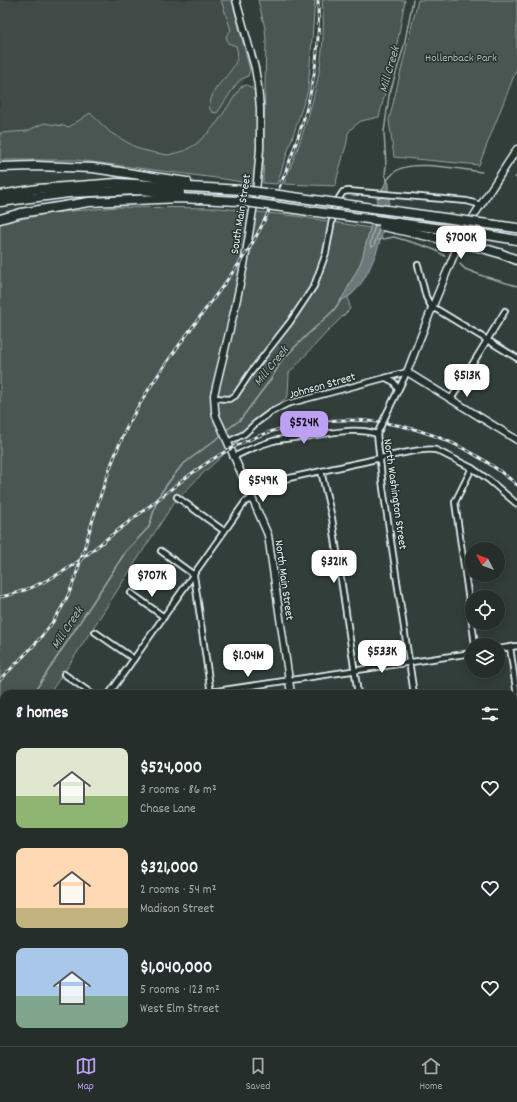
<!DOCTYPE html>
<html lang="en">
<head>
<meta charset="utf-8">
<style>
	:root { --surface:#262e2b; --page:#2e3633; --text:#f1f3f6; --muted:#a4a8a9; --line:#424a47; --accent:#bca0f2 }
	body { margin:0; font-family:Dekko,sans-serif; background:var(--page); color:var(--text); height:100vh; display:flex; flex-direction:column; font-size:15px; white-space:nowrap }
	* { box-sizing:border-box; margin:0 }
	p { font-size:13px; color:var(--muted) }
	.icon { flex:none; width:22px; height:22px; fill:none; stroke:currentColor; stroke-width:2; stroke-linecap:round; stroke-linejoin:round }
	.map { position:relative; flex:1; overflow:hidden }
	.panel { position:absolute; left:0px; top:690px; width:517px; height:356px; display:flex; flex-direction:column; background:var(--surface); border-radius:12px 12px 0 0; box-shadow:0 2px 10px #0003,0 0 0 1px var(--line) }
	.panel>* { flex:none }
	.needle { width:26px; rotate:311deg }
	.tools { position:absolute; left:465px; top:542px; display:grid; gap:8px }
	.tools a { display:grid; place-items:center; width:40px; height:40px; border-radius:50%; background:var(--surface); box-shadow:0 2px 10px #0003,0 0 0 1px var(--line); font-size:20px }
	.price { position:absolute; translate:-50% -34px; padding:0 9px; border-radius:8px; background:#fff; color:#222; font-size:13px; line-height:26px; filter:drop-shadow(0 1px 2px #0008) }
	.price::after { content:''; position:absolute; left:50%; top:24px; width:12px; height:9px; margin-left:-6px; background:inherit; clip-path:polygon(0 0,100% 0,50% 100%) }
	.price.on { background:var(--accent); color:#111 }
	ul { padding:0; list-style:none }
	li { display:flex; align-items:center; gap:12px; height:100px; padding:0 16px }
	li span { display:grid; place-items:center; flex:none; width:112px; height:80px; border-radius:8px; color:#555 }
	li>.icon { margin-inline-start:auto }
	span .icon { width:48px; height:48px; fill:#fffc; stroke-width:1 }
	li b { font-size:17px }
	h2 { display:flex; justify-content:space-between; align-items:center; height:48px; padding:0 16px; font-size:17px }
	.tab-bar { display:flex; justify-content:space-around; align-items:center; height:56px; border-top:1px solid var(--line); background:var(--surface); font-size:11px; color:var(--muted) }
	.tab-bar a { display:grid; justify-items:center; gap:2px }
	.tab-bar .on { color:var(--accent) }
	.map>svg:first-child { display:block }
</style>
</head>
<body>
<div class="map">
<svg width="517" height="1046" viewBox="0 0 517 1046">
	<rect width="100%" height="100%" fill="#323e39"/>
	<filter id="ink" filterUnits="userSpaceOnUse"><feTurbulence type="fractalNoise" baseFrequency=".025" numOctaves="2"/><feDisplacementMap in="SourceGraphic" scale="8" xChannelSelector="R" yChannelSelector="G"/><feConvolveMatrix kernelMatrix="1 2 1 2 8 2 1 2 1" color-interpolation-filters="sRGB"/></filter>
	<g filter="url(#ink)">
		<g fill="#3f4b46">
			<polygon points="0,0 232,0 250,67 250,72 219,120 209,132 196,144 184,151 168,155 155,153 139,149 111,133 90,113 69,127 44,123 27,131 0,133"/>
			<polygon points="513,900 517,931 517,1009 513,1011 513,1019"/>
		</g>
		<g fill="#495651" stroke="#98a4a4">
			<path d="M221,0H232L250,70L248,76L240,80L235,86L217,113L212,112L209,108C210,102 212,95 215,90C224,76 243,64 236,46L228,43L226,36L231,30Z"/>
			<polygon points="258,0 315,0 308,90 277,184 263,183 266,41 265,28"/>
			<path d="M322,0H405L396,49L379,117L361,121L353,127L348,133L347,142L337,178L336,186L284,184C307,126 329,64 322,0Z"/>
			<polygon points="418,0 517,0 517,68 479,165 394,157 389,120"/>
			<polygon points="246,85 251,87 254,90 257,112 257,141 253,184 224,179 76,160 0,160 0,133 27,131 44,123 69,127 90,113 111,133 139,149 155,153 168,155 184,151 196,144 209,132 219,120 241,87"/>
			<polygon points="117,207 220,208 296,216 370,228 362,259 358,269 350,283 347,291 350,309 328,331 289,373 288,396 200,476 173,504 69,665 49,694 4,694 4,1042 141,1042 141,1046 0,1046 0,223 51,213"/>
		</g>
		<path fill="#6d7978" stroke="#9ea9ab" d="M387,180L389,183C389,191 390,200 388,208C384,233 371,278 351,295C348,297 344,299 340,301C344,295 347,290 350,283C354,275 359,268 362,259L378,197Z"/>
		<g fill="none" stroke-linecap="round" stroke-linejoin="round">
			<polyline stroke="#b7c1c5" stroke-width="1" points="375,225 370,245 371,247 374,246 379,229"/>
			<g stroke="#9ea9ab" stroke-width="1.5">
				<polyline points="515,177 517,178"/>
				<path d="M387,180C390,177 393,173 396,171C412,159 463,170 482,172"/>
				<polyline points="387,182 387,180 385,175 386,165 384,132 389,96 404,46 413,0"/>
				<polyline points="378,240 394,237 421,245 435,250 445,256"/>
				<polyline points="460,264 465,269 483,276 517,286"/>
				<polyline points="225,431 240,420 271,379 282,360 307,335 333,311 341,300"/>
				<polyline points="33,694 117,565 126,551 149,527 158,497 168,483 182,465 223,434"/>
			</g>
			<g stroke="#e8f1f8" stroke-width="8">
				<g id="street">
					<polyline points="418,265 426,297 432,308 436,309 517,358"/>
					<polyline points="386,378 394,382 398,390"/>
					<polyline points="214,398 229,399 235,396 251,372 290,322 314,286 326,253 335,204 343,192 348,191 467,201 481,205"/>
					<polyline points="451,399 505,311"/>
					<polyline points="386,415 407,372"/>
					<polyline points="378,432 377,434 383,488 414,694"/>
					<polyline points="228,442 244,434 256,423 271,412 287,404 407,372"/>
					<path d="M233,457C247,450 259,445 273,441C285,438 298,438 310,436C331,433 356,427 377,434"/>
					<polyline points="321,471 332,518 358,694"/>
					<path d="M247,488C290,477 333,469 376,459C390,456 423,447 436,450L472,468L489,480L517,504"/>
					<polyline points="177,497 224,531"/>
					<polyline points="161,551 194,575 211,694"/>
					<polyline points="131,593 164,617"/>
					<polyline points="472,622 455,502 472,468"/>
					<polyline points="472,623 475,645"/>
					<polyline points="95,632 134,659"/>
					<polyline points="510,647 517,696"/>
					<polyline points="498,649 517,646"/>
					<polyline points="64,674 92,694"/>
					<polyline points="210,692 472,653"/>
					<polyline points="109,694 245,502 251,499"/>
					<polyline points="513,795 517,796"/>
					<polyline points="412,1042 412,1046"/>
					<polyline points="144,1045 178,1042"/>
					<polyline points="464,1046 485,1044 517,1043"/>
				</g>
			</g>
			<g stroke="#e8f1f8" stroke-width="9">
				<g id="secondary">
					<polyline points="236,0 255,68 258,86 260,108 260,149 256,192 244,265 235,308 214,395 215,410 216,416 222,429 268,535 291,694"/>
					<polyline points="517,149 475,214 456,250 432,308 407,372 517,440"/>
					<polyline points="338,1042 338,1046"/>
				</g>
			</g>
			<g stroke="#e8f1f8" stroke-width="10">
				<g id="primary">
					<polyline points="0,727 4,733"/>
					<polyline points="144,1042 144,1046"/>
				</g>
			</g>
			<g stroke="#e8f1f8" stroke-width="11">
				<g id="highway">
					<polyline points="0,167 36,166 93,168 187,182"/>
					<polyline points="0,195 38,189 117,183 243,190"/>
					<polyline points="0,202 69,193 138,190 180,193"/>
					<polyline points="0,219 21,213 89,202 180,198 238,201"/>
					<polyline points="495,225 517,228"/>
					<polyline points="488,235 517,240"/>
					<polyline points="482,248 499,253 517,260"/>
				</g>
			</g>
			<use href="#street" stroke="#26332d" stroke-width="4.5"/>
			<use href="#secondary" stroke="#26332d" stroke-width="6"/>
			<use href="#primary" stroke="#26332d" stroke-width="7"/>
			<use href="#highway" stroke="#26332d" stroke-width="8"/>
			<g stroke="#e8f1f8" stroke-width="3">
				<g id="rail">
					<path d="M0,597C27,592 52,579 75,564C100,544 126,524 151,505C176,485 202,464 230,449C323,399 438,415 517,485"/>
					<path d="M0,680C22,657 47,635 62,607C74,586 80,562 87,539C99,499 111,460 129,423C152,380 182,341 211,302C222,287 234,271 245,255C261,231 273,203 284,176C301,132 316,86 318,38C319,26 318,13 318,0"/>
				</g>
			</g>
			<use href="#rail" stroke="#26332d" stroke-width="1.5" stroke-dasharray="4.5" stroke-linecap="butt"/>
			<g stroke="#e8f1f8" stroke-width="8" stroke-linecap="butt">
				<polyline id="street-bridge" points="378,432 386,415"/>
			</g>
			<g stroke="#e8f1f8" stroke-width="11" stroke-linecap="butt">
				<g id="highway-bridge">
					<polyline points="243,190 495,225"/>
					<polyline points="238,201 316,212 488,235"/>
					<polyline points="383,226 482,248"/>
				</g>
			</g>
			<use href="#street-bridge" stroke="#26332d" stroke-width="4.5"/>
			<use href="#highway-bridge" stroke="#26332d" stroke-width="8"/>
		</g>
	</g>
	<g text-anchor="middle" stroke-width="3" stroke-linejoin="round" paint-order="stroke">
		<g font-size="12" fill="#b0bbbe" stroke="#26332d">
			<text x="461" y="61">Hollenback Park</text>
		</g>
		<g font-size="12" fill="#e8f1f8" stroke="#26332d">
			<text transform="translate(240 214) rotate(-81)" y="4">South Main Street</text>
			<text transform="translate(322 385) rotate(-16)" y="4">Johnson Street</text>
			<text transform="translate(396 494) rotate(82)" y="4">North Washington Street</text>
			<text transform="translate(285 580) rotate(82)" y="4">North Main Street</text>
		</g>
		<g font-size="13" font-style="italic" fill="#b1bbbe" stroke="#26332d">
			<text transform="translate(388 69) rotate(-74)" y="5">Mill Creek</text>
			<text transform="translate(270 365) rotate(-51)" y="5">Mill Creek</text>
			<text transform="translate(66 627) rotate(-57)" y="5">Mill Creek</text>
		</g>
	</g>
</svg>
<div class="tools">
<a><svg class="needle" viewBox="-14 -14 28 28"><path d="M0-13l5 13h-10z" fill="#e53935"/><path d="M0 13l5-13h-10z" fill="#a4a8a9"/></svg></a>
<a><svg class="icon" aria-label="locate" viewBox="0 0 24 24"><circle cx="12" cy="12" r="6"/><path d="M12 2v4M12 18v4M2 12h4M18 12h4"/></svg></a>
<a><svg class="icon" aria-label="layers" viewBox="0 0 24 24"><path d="M12 4l9 5-9 5-9-5zM3 14l9 5 9-5"/></svg></a>
</div>
<b class="price" style="left:461px;top:260px">$700K</b>
<b class="price" style="left:467px;top:398px">$513K</b>
<b class="price on" style="left:304px;top:445px">$524K</b>
<b class="price" style="left:263px;top:503px">$549K</b>
<b class="price" style="left:334px;top:584px">$321K</b>
<b class="price" style="left:152px;top:598px">$707K</b>
<b class="price" style="left:382px;top:674px">$533K</b>
<b class="price" style="left:248px;top:678px">$1.04M</b>
<section class="panel">
<h2>8 homes<svg class="icon" aria-label="filters" viewBox="0 0 24 24"><path d="M4 7h16M4 17h16"/><circle cx="9" cy="7" r="2"/><circle cx="15" cy="17" r="2"/></svg></h2>
<ul>
<li><span style="background:linear-gradient(#dfe7d0 60%,#8fb573 0)"><svg class="icon" aria-label="home" viewBox="0 0 24 24"><path d="M3 11l9-7 9 7M6 9v11h12V9"/></svg></span><div><b>$524,000</b><p>3 rooms · 86 m²</p><p>Chase Lane</p></div><svg class="icon" aria-label="heart" viewBox="0 0 24 24"><path d="M12 20l-8-8c-3-5 5-10 8-4 3-6 11-1 8 4z"/></svg></li>
<li><span style="background:linear-gradient(#ffd9b3 75%,#c2b280 0)"><svg class="icon" aria-label="home" viewBox="0 0 24 24"><path d="M3 11l9-7 9 7M6 9v11h12V9"/></svg></span><div><b>$321,000</b><p>2 rooms · 54 m²</p><p>Madison Street</p></div><svg class="icon" aria-label="heart" viewBox="0 0 24 24"><path d="M12 20l-8-8c-3-5 5-10 8-4 3-6 11-1 8 4z"/></svg></li>
<li><span style="background:linear-gradient(#a9c7e8 60%,#7fa58c 0)"><svg class="icon" aria-label="home" viewBox="0 0 24 24"><path d="M3 11l9-7 9 7M6 9v11h12V9"/></svg></span><div><b>$1,040,000</b><p>5 rooms · 123 m²</p><p>West Elm Street</p></div><svg class="icon" aria-label="heart" viewBox="0 0 24 24"><path d="M12 20l-8-8c-3-5 5-10 8-4 3-6 11-1 8 4z"/></svg></li>
</ul>
</section>
</div>
<nav class="tab-bar">
<a class="on"><svg class="icon" aria-label="map" viewBox="0 0 24 24"><path d="M3 6l6-2 6 2 6-2v14l-6 2-6-2-6 2zM9 4v14M15 6v14"/></svg>Map</a>
<a><svg class="icon" aria-label="saved" viewBox="0 0 24 24"><path d="M7 4h10v16l-5-4-5 4z"/></svg>Saved</a>
<a><svg class="icon" aria-label="home" viewBox="0 0 24 24"><path d="M3 11l9-7 9 7M6 9v11h12V9"/></svg>Home</a>
</nav>
</body>
</html>
